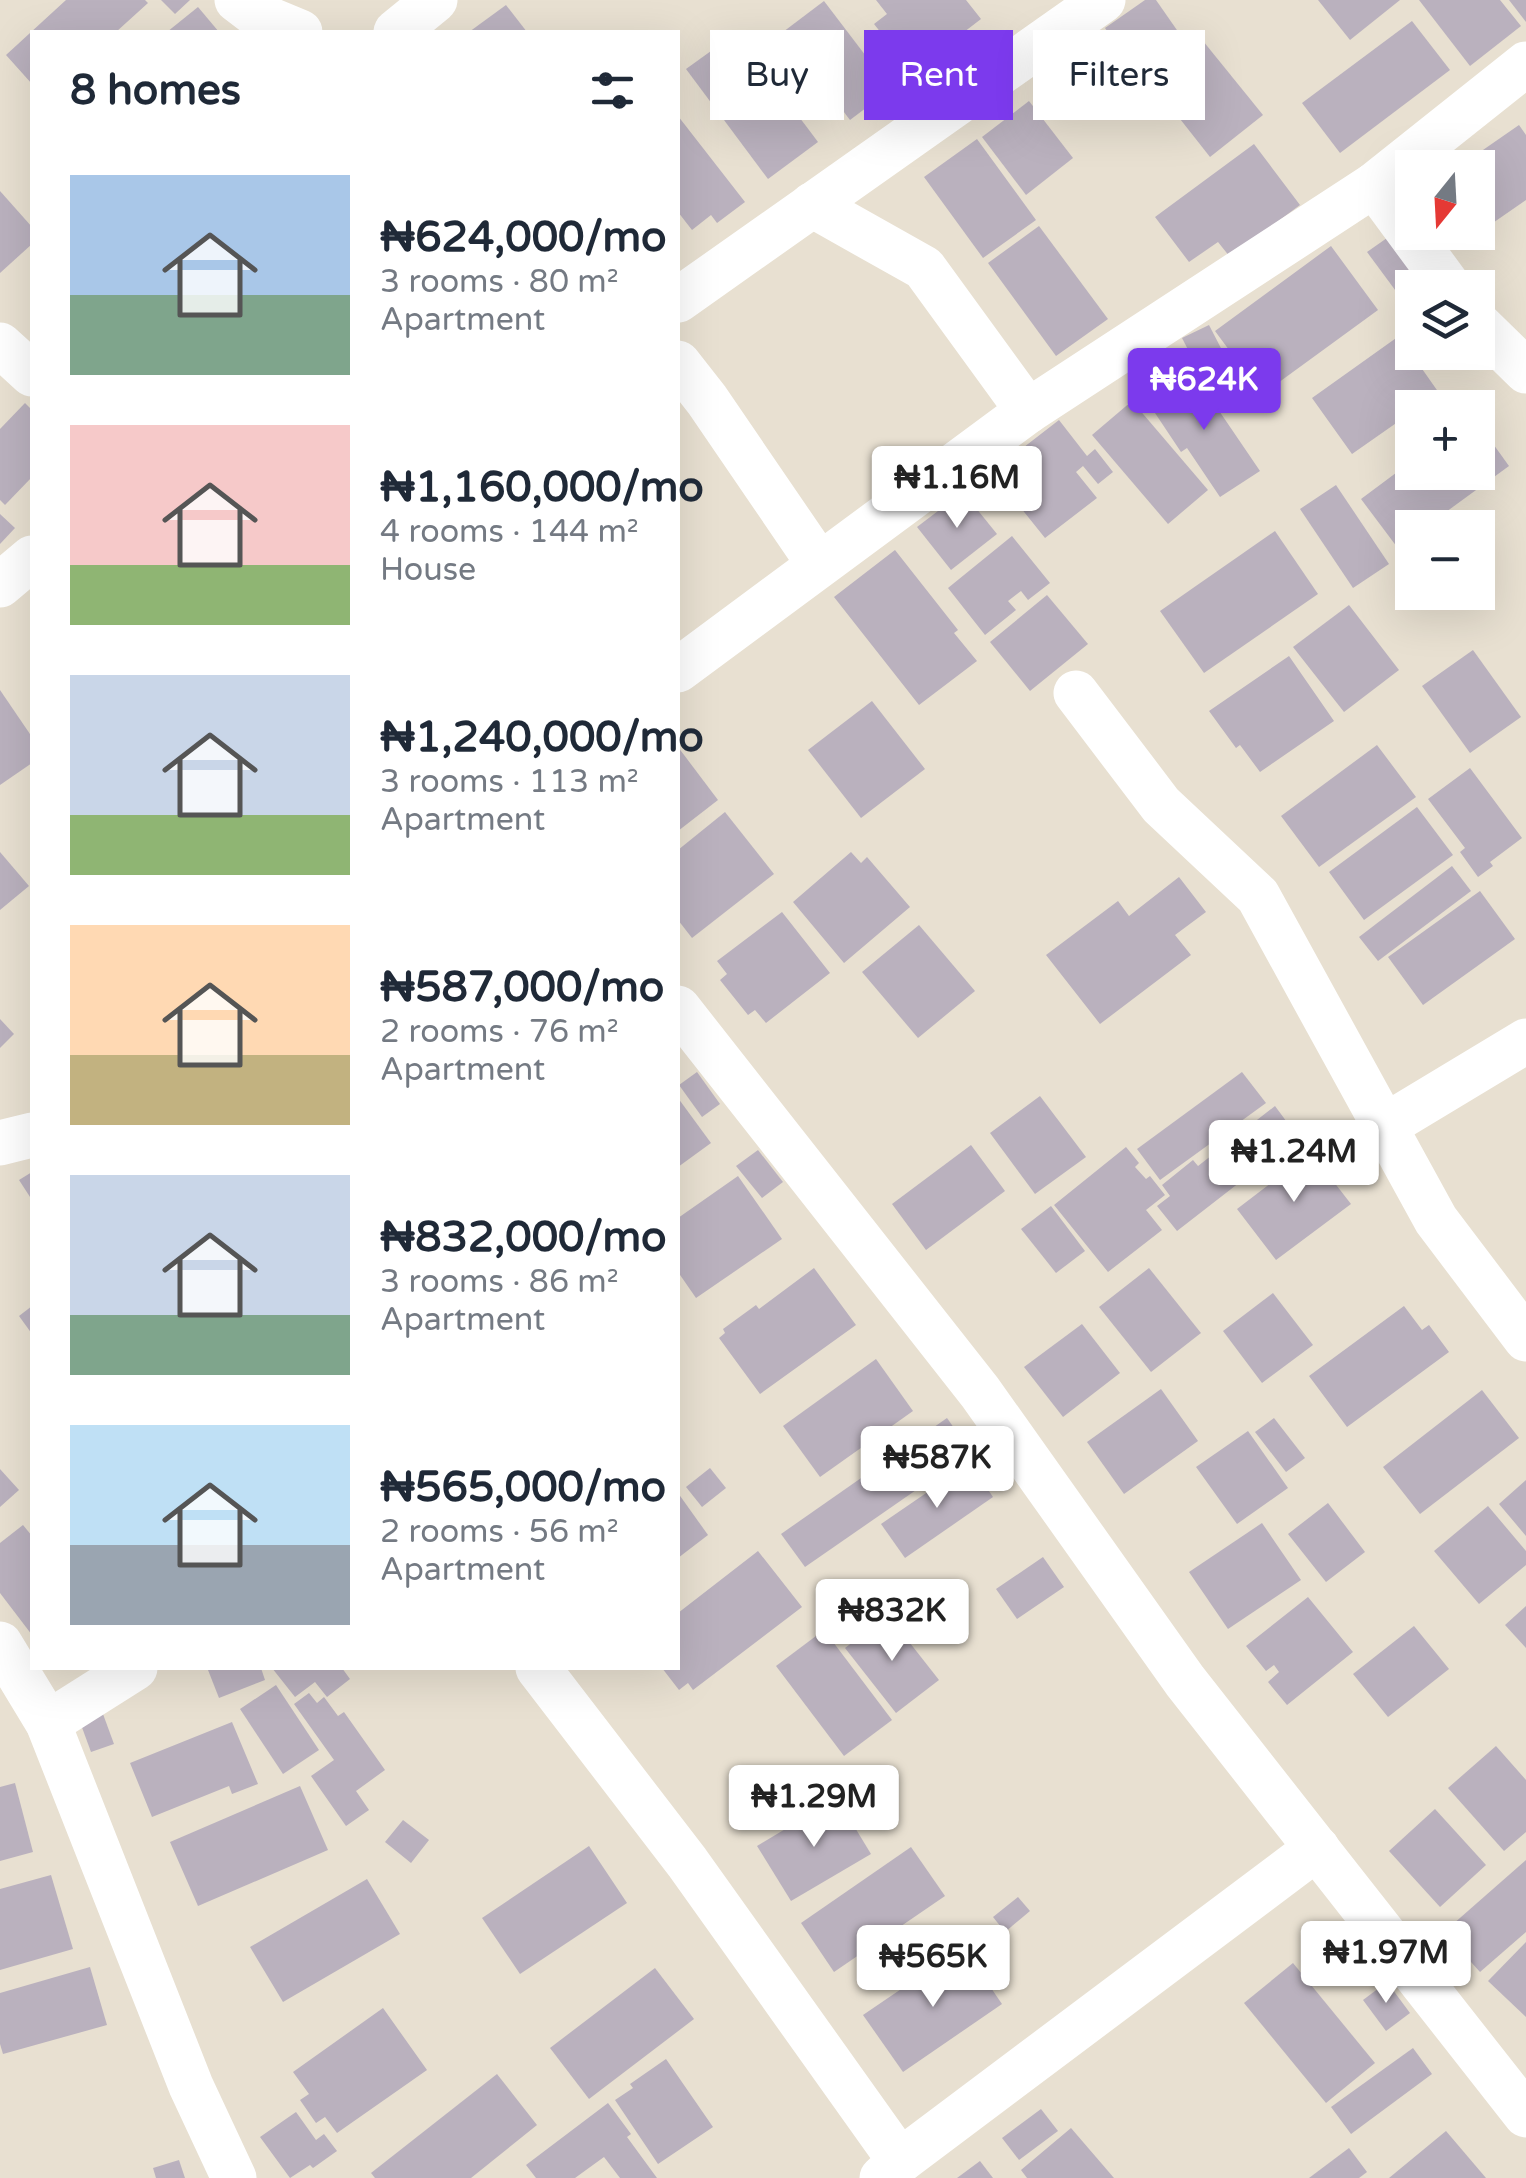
<!DOCTYPE html>
<html lang="en">
<head>
<meta charset="utf-8">
<style>
	:root { --surface:#fff; --page:#f6f6f7; --text:#1f2937; --muted:#747a83; --accent:#7c3aed }
	body { margin:0; font-family:"Varela Round",sans-serif; background:var(--page); color:var(--text); height:100vh; display:flex; flex-direction:column; font-size:38px; white-space:nowrap }
	* { box-sizing:border-box; margin:0 }
	p { font-size:32px; color:var(--muted) }
	.icon { flex:none; width:55px; height:55px; fill:none; stroke:currentColor; stroke-width:2; stroke-linecap:round; stroke-linejoin:round }
	.map { position:relative; flex:1; overflow:hidden }
	.panel { position:absolute; left:30px; top:30px; width:650px; height:1640px; display:flex; flex-direction:column; background:var(--surface); border-radius:0px; box-shadow:0 10px 40px #0002 }
	.panel>* { flex:none }
	.hud { position:absolute; left:710px; top:30px; width:665px; height:90px; display:flex; gap:20px }
	.needle { width:65px; rotate:198deg }
	.fabs { position:absolute; left:1395px; top:150px; display:grid; gap:20px }
	.fabs a { display:grid; place-items:center; width:100px; height:100px; border-radius:0px; background:var(--surface); box-shadow:0 10px 40px #0002; font-size:50px }
	.price { position:absolute; translate:-50% -85px; padding:0 22px; border-radius:10px; background:#fff; color:#222; font-size:32px; line-height:65px; filter:drop-shadow(0 2px 5px #0008) }
	.price::after { content:''; position:absolute; left:50%; top:60px; width:30px; height:22px; margin-left:-15px; background:inherit; clip-path:polygon(0 0,100% 0,50% 100%) }
	.price.current { background:var(--accent); color:#fff }
	ul { padding:0; list-style:none }
	li { display:flex; align-items:center; gap:30px; height:250px; padding:0 40px }
	li span { display:grid; place-items:center; flex:none; width:280px; height:200px; border-radius:0px; color:#555 }
	li>.icon { margin-inline-start:auto }
	span .icon { width:120px; height:120px; fill:#fffc; stroke-width:1 }
	li b { font-size:42px }
	h2 { display:flex; justify-content:space-between; align-items:center; height:120px; padding:0 40px; font-size:42px }
	.pill { padding:0 35px; border-radius:0px; background:var(--surface); box-shadow:0 10px 40px #0002; font-size:35px; line-height:90px }
	.pill.current { background:var(--accent); color:#fff }
	.map>svg:first-child { display:block }
</style>
</head>
<body>
<div class="map">
<svg width="1526" height="2178" viewBox="0 0 1526 2178">
	<rect width="100%" height="100%" fill="#e8e0d1"/>
	<g fill="#bab1be">
		<polygon points="66,0 145,0 148,3 116,32 32,32 32,84 6,55"/>
		<polygon points="161,0 190,0 175,14"/>
		<polygon points="876,0 966,0 981,19 912,72 874,24 887,14"/>
		<polygon points="1145,0 1156,0 1179,33 1131,66 1105,28"/>
		<polygon points="1318,0 1400,0 1350,40"/>
		<polygon points="1419,0 1500,0 1521,26 1470,66"/>
		<polygon points="1509,0 1526,0 1526,22"/>
		<polygon points="824,1 891,89 850,120 783,32"/>
		<polygon points="506,5 527,32 469,32"/>
		<polygon points="198,7 219,32 167,32"/>
		<polygon points="1412,21 1450,70 1340,153 1302,103"/>
		<polygon points="736,33 818,142 768,179 686,69"/>
		<polygon points="1199,36 1263,115 1210,157 1147,77"/>
		<polygon points="1029,101 1073,158 1026,195 982,137"/>
		<polygon points="678,116 745,202 717,223 711,215 692,230 678,212"/>
		<polygon points="1519,125 1526,135 1526,200 1487,227 1478,214 1478,168 1457,168"/>
		<polygon points="977,139 1036,220 983,258 924,177"/>
		<polygon points="1254,144 1300,205 1230,257 1218,242 1189,262 1155,217"/>
		<polygon points="0,191 32,227 32,244 0,273"/>
		<polygon points="1039,226 1108,319 1056,356 988,263"/>
		<polygon points="1387,238 1421,282 1401,298 1367,252"/>
		<polygon points="1331,246 1378,310 1267,391 1254,374 1249,377 1215,331"/>
		<polygon points="1209,325 1224,354 1197,367 1182,338"/>
		<polygon points="1399,336 1439,393 1418,408 1412,408 1412,412 1352,454 1312,398"/>
		<polygon points="1192,371 1260,471 1220,497 1187,448 1181,452 1147,401"/>
		<polygon points="1132,401 1208,490 1168,524 1092,435"/>
		<polygon points="25,403 32,410 32,477 5,505 0,500 0,429"/>
		<polygon points="1059,420 1087,456 1095,449 1113,472 1098,484 1083,466 1076,472 1097,498 1045,538 992,472"/>
		<polygon points="1478,423 1509,466 1424,528 1412,528 1412,536 1397,547 1361,499 1412,461 1412,472 1478,472"/>
		<polygon points="1336,485 1389,564 1353,588 1300,509"/>
		<polygon points="963,492 997,534 951,570 917,527"/>
		<polygon points="0,514 15,528 0,544"/>
		<polygon points="1275,531 1318,594 1204,673 1160,611"/>
		<polygon points="1012,536 1050,583 1028,600 1021,591 1008,601 1016,610 985,635 948,588"/>
		<polygon points="895,550 958,630 954,633 977,661 919,705 834,597"/>
		<polygon points="1047,595 1088,644 1030,691 990,642"/>
		<polygon points="1349,605 1399,670 1344,712 1293,647"/>
		<polygon points="1473,650 1521,717 1470,753 1422,686"/>
		<polygon points="1289,656 1334,721 1260,772 1240,745 1236,748 1209,711"/>
		<polygon points="0,690 32,737 32,763 0,785"/>
		<polygon points="872,701 925,769 861,818 808,750"/>
		<polygon points="1377,745 1416,797 1319,867 1281,816"/>
		<polygon points="678,747 718,800 678,831"/>
		<polygon points="1470,768 1522,838 1490,862 1493,866 1478,877 1460,852 1465,848 1428,799"/>
		<polygon points="1417,807 1453,855 1364,920 1329,872"/>
		<polygon points="725,812 774,874 692,938 678,920 678,850"/>
		<polygon points="0,852 29,886 0,910"/>
		<polygon points="851,852 861,863 867,857 910,907 844,963 793,902"/>
		<polygon points="1452,866 1471,891 1378,961 1359,937"/>
		<polygon points="1179,877 1206,912 1175,935 1191,955 1100,1024 1046,955 1118,901 1129,916"/>
		<polygon points="1480,891 1515,939 1423,1005 1388,957"/>
		<polygon points="782,912 830,973 766,1023 755,1010 748,1015 720,980 727,974 717,961"/>
		<polygon points="919,925 975,991 918,1038 862,972"/>
		<polygon points="0,1019 14,1034 0,1048"/>
		<polygon points="697,1072 720,1104 702,1117 679,1085"/>
		<polygon points="1242,1072 1266,1103 1160,1180 1137,1149"/>
		<polygon points="1040,1096 1086,1157 1035,1194 990,1133"/>
		<polygon points="678,1098 711,1143 678,1167"/>
		<polygon points="1275,1106 1298,1137 1177,1231 1157,1206 1170,1196 1162,1185 1193,1160 1198,1166"/>
		<polygon points="971,1145 1005,1191 926,1250 892,1204"/>
		<polygon points="1126,1147 1139,1163 1135,1167 1146,1179 1150,1176 1165,1195 1146,1210 1162,1230 1108,1272 1054,1205"/>
		<polygon points="1317,1148 1329,1163 1323,1168 1351,1204 1276,1260 1237,1209"/>
		<polygon points="758,1150 783,1182 762,1198 736,1166"/>
		<polygon points="32,1172 32,1200 19,1180"/>
		<polygon points="738,1176 782,1239 696,1298 678,1272 678,1218"/>
		<polygon points="1051,1206 1085,1251 1056,1273 1021,1229"/>
		<polygon points="814,1268 856,1325 760,1394 719,1338 725,1333 723,1329 756,1305 759,1309"/>
		<polygon points="1149,1268 1201,1333 1151,1372 1099,1307"/>
		<polygon points="1273,1293 1313,1345 1262,1383 1223,1331"/>
		<polygon points="32,1306 32,1334 19,1316"/>
		<polygon points="1404,1306 1422,1330 1429,1325 1449,1352 1347,1427 1309,1376"/>
		<polygon points="1082,1324 1120,1373 1063,1417 1024,1367"/>
		<polygon points="876,1359 913,1411 820,1477 783,1426"/>
		<polygon points="1161,1389 1198,1441 1124,1494 1087,1442"/>
		<polygon points="1482,1390 1519,1438 1420,1514 1383,1467"/>
		<polygon points="947,1418 971,1452 805,1567 781,1534"/>
		<polygon points="1274,1418 1305,1458 1286,1472 1255,1432"/>
		<polygon points="1248,1431 1288,1488 1237,1524 1196,1467"/>
		<polygon points="970,1463 993,1497 905,1558 881,1524"/>
		<polygon points="710,1468 726,1488 702,1507 686,1487"/>
		<polygon points="0,1469 19,1490 0,1507"/>
		<polygon points="1526,1480 1526,1536 1499,1504"/>
		<polygon points="678,1493 708,1535 678,1558"/>
		<polygon points="1328,1503 1365,1552 1326,1582 1288,1534"/>
		<polygon points="1488,1506 1526,1551 1526,1565 1479,1604 1434,1551"/>
		<polygon points="1262,1523 1301,1580 1228,1629 1189,1572"/>
		<polygon points="23,1525 32,1536 32,1635 0,1593 0,1543"/>
		<polygon points="758,1551 802,1607 693,1690 688,1683 679,1690 662,1668 678,1668 678,1613"/>
		<polygon points="1043,1557 1064,1587 1017,1619 996,1589"/>
		<polygon points="1308,1597 1353,1652 1287,1705 1268,1682 1279,1672 1274,1665 1266,1671 1246,1646"/>
		<polygon points="1526,1606 1526,1648 1505,1625"/>
		<polygon points="888,1615 939,1680 896,1713 845,1648"/>
		<polygon points="1414,1626 1449,1669 1388,1717 1353,1674"/>
		<polygon points="824,1630 892,1720 844,1756 776,1666"/>
		<polygon points="214,1668 261,1668 265,1680 219,1698 208,1670"/>
		<polygon points="272,1668 342,1668 350,1679 327,1697 315,1682 295,1697"/>
		<polygon points="276,1685 319,1750 283,1774 240,1709"/>
		<polygon points="309,1693 317,1703 324,1697 338,1716 344,1712 385,1770 356,1791 369,1810 346,1826 311,1776 334,1760 294,1704"/>
		<polygon points="103,1714 114,1744 91,1752 80,1722"/>
		<polygon points="232,1722 258,1784 232,1794 229,1786 152,1817 130,1763"/>
		<polygon points="1496,1746 1526,1780 1526,1832 1504,1851 1448,1788"/>
		<polygon points="15,1783 33,1852 0,1861 0,1787"/>
		<polygon points="300,1786 328,1850 198,1906 170,1842"/>
		<polygon points="837,1798 871,1854 791,1901 757,1846"/>
		<polygon points="1435,1809 1486,1865 1440,1907 1389,1851"/>
		<polygon points="403,1820 429,1840 411,1863 385,1842"/>
		<polygon points="589,1846 627,1903 520,1974 482,1918"/>
		<polygon points="911,1847 945,1896 834,1972 801,1923"/>
		<polygon points="1526,1860 1526,1932 1480,1972 1444,1932"/>
		<polygon points="51,1875 73,1949 0,1970 0,1889"/>
		<polygon points="367,1879 400,1934 283,2002 250,1947"/>
		<polygon points="1018,1897 1030,1911 1005,1932 993,1917"/>
		<polygon points="1352,1919 1386,1964 1356,1986 1322,1942"/>
		<polygon points="1526,1942 1526,2017 1488,1981"/>
		<polygon points="963,1947 1002,2004 903,2072 863,2015"/>
		<polygon points="1293,1963 1375,2063 1326,2103 1244,2003"/>
		<polygon points="90,1967 107,2025 3,2054 0,2044 0,1993"/>
		<polygon points="655,1968 694,2019 589,2099 550,2048"/>
		<polygon points="1387,1982 1410,2013 1386,2031 1363,2000"/>
		<polygon points="383,2008 427,2070 337,2133 325,2117 316,2123 300,2100 309,2094 293,2072"/>
		<polygon points="1413,2048 1432,2074 1351,2134 1331,2107"/>
		<polygon points="666,2059 713,2127 658,2164 615,2100 633,2088 630,2084"/>
		<polygon points="497,2074 537,2125 471,2178 375,2178 371,2173"/>
		<polygon points="608,2103 631,2134 627,2137 657,2178 620,2178 604,2157 575,2178 536,2178 526,2165"/>
		<polygon points="1041,2109 1058,2131 1019,2160 1002,2138"/>
		<polygon points="296,2112 316,2140 324,2134 337,2151 313,2168 310,2165 290,2178 260,2137"/>
		<polygon points="1071,2128 1114,2178 1027,2178 1021,2170"/>
		<polygon points="1446,2131 1486,2178 1389,2178"/>
		<polygon points="1349,2148 1367,2172 1359,2178 1309,2178"/>
		<polygon points="179,2160 185,2178 156,2178 153,2168"/>
		<polygon points="980,2161 993,2178 957,2178"/>
	</g>
	<g fill="none" stroke-linecap="round" stroke-linejoin="round">
		<g stroke="#fff" stroke-width="45">
			<polyline points="237,0 254,13 300,32"/>
			<polyline points="396,32 435,0"/>
			<polyline points="1374,185 1450,288"/>
			<polyline points="812,205 924,268 1028,411"/>
			<polyline points="678,300 1103,0"/>
			<polyline points="1478,324 1526,371"/>
			<polyline points="0,345 32,374"/>
			<polyline points="678,363 707,400 819,564"/>
			<polyline points="0,585 32,558"/>
			<polyline points="678,670 1028,411 1374,185 1526,64"/>
			<polyline points="1076,693 1161,805 1258,896 1436,1220 1526,1339"/>
			<polyline points="678,1008 980,1392 1185,1681 1526,2115"/>
			<polyline points="1385,1126 1526,1041"/>
			<polyline points="0,1143 32,1135"/>
			<polyline points="0,1644 48,1723 191,2086 234,2178"/>
			<polyline points="538,1668 687,1862 900,2161"/>
			<polyline points="48,1723 135,1668"/>
			<polyline points="882,2178 900,2161 1317,1848"/>
		</g>
	</g>
</svg>
<div class="fabs">
<a><svg class="needle" viewBox="-14 -14 28 28"><path d="M0-13l5 13h-10z" fill="#e53935"/><path d="M0 13l5-13h-10z" fill="#747a83"/></svg></a>
<a><svg class="icon" aria-label="layers" viewBox="0 0 24 24"><path d="M12 4l9 5-9 5-9-5zM3 14l9 5 9-5"/></svg></a>
<a>+</a>
<a>−</a>
</div>
<b class="price current" style="left:1204px;top:433px">₦624K</b>
<b class="price" style="left:957px;top:531px">₦1.16M</b>
<b class="price" style="left:1294px;top:1205px">₦1.24M</b>
<b class="price" style="left:937px;top:1511px">₦587K</b>
<b class="price" style="left:892px;top:1664px">₦832K</b>
<b class="price" style="left:814px;top:1850px">₦1.29M</b>
<b class="price" style="left:1386px;top:2006px">₦1.97M</b>
<b class="price" style="left:933px;top:2010px">₦565K</b>
<div class="hud">
<a class="pill">Buy</a>
<a class="pill current">Rent</a>
<a class="pill">Filters</a>
</div>
<section class="panel">
<h2>8 homes<svg class="icon" aria-label="filters" viewBox="0 0 24 24"><path d="M4 7h16M4 17h16"/><circle cx="9" cy="7" r="2"/><circle cx="15" cy="17" r="2"/></svg></h2>
<ul>
<li><span style="background:linear-gradient(#a9c7e8 60%,#7fa58c 0)"><svg class="icon" aria-label="home" viewBox="0 0 24 24"><path d="M3 11l9-7 9 7M6 9v11h12V9"/></svg></span><div><b>₦624,000/mo</b><p>3 rooms · 80 m²</p><p>Apartment</p></div></li>
<li><span style="background:linear-gradient(#f6c9c9 70%,#8fb573 0)"><svg class="icon" aria-label="home" viewBox="0 0 24 24"><path d="M3 11l9-7 9 7M6 9v11h12V9"/></svg></span><div><b>₦1,160,000/mo</b><p>4 rooms · 144 m²</p><p>House</p></div></li>
<li><span style="background:linear-gradient(#c9d6e8 70%,#8fb573 0)"><svg class="icon" aria-label="home" viewBox="0 0 24 24"><path d="M3 11l9-7 9 7M6 9v11h12V9"/></svg></span><div><b>₦1,240,000/mo</b><p>3 rooms · 113 m²</p><p>Apartment</p></div></li>
<li><span style="background:linear-gradient(#ffd9b3 65%,#c2b280 0)"><svg class="icon" aria-label="home" viewBox="0 0 24 24"><path d="M3 11l9-7 9 7M6 9v11h12V9"/></svg></span><div><b>₦587,000/mo</b><p>2 rooms · 76 m²</p><p>Apartment</p></div></li>
<li><span style="background:linear-gradient(#c9d6e8 70%,#7fa58c 0)"><svg class="icon" aria-label="home" viewBox="0 0 24 24"><path d="M3 11l9-7 9 7M6 9v11h12V9"/></svg></span><div><b>₦832,000/mo</b><p>3 rooms · 86 m²</p><p>Apartment</p></div></li>
<li><span style="background:linear-gradient(#bfe0f5 60%,#9aa5b1 0)"><svg class="icon" aria-label="home" viewBox="0 0 24 24"><path d="M3 11l9-7 9 7M6 9v11h12V9"/></svg></span><div><b>₦565,000/mo</b><p>2 rooms · 56 m²</p><p>Apartment</p></div></li>
</ul>
</section>
</div>
</body>
</html>
